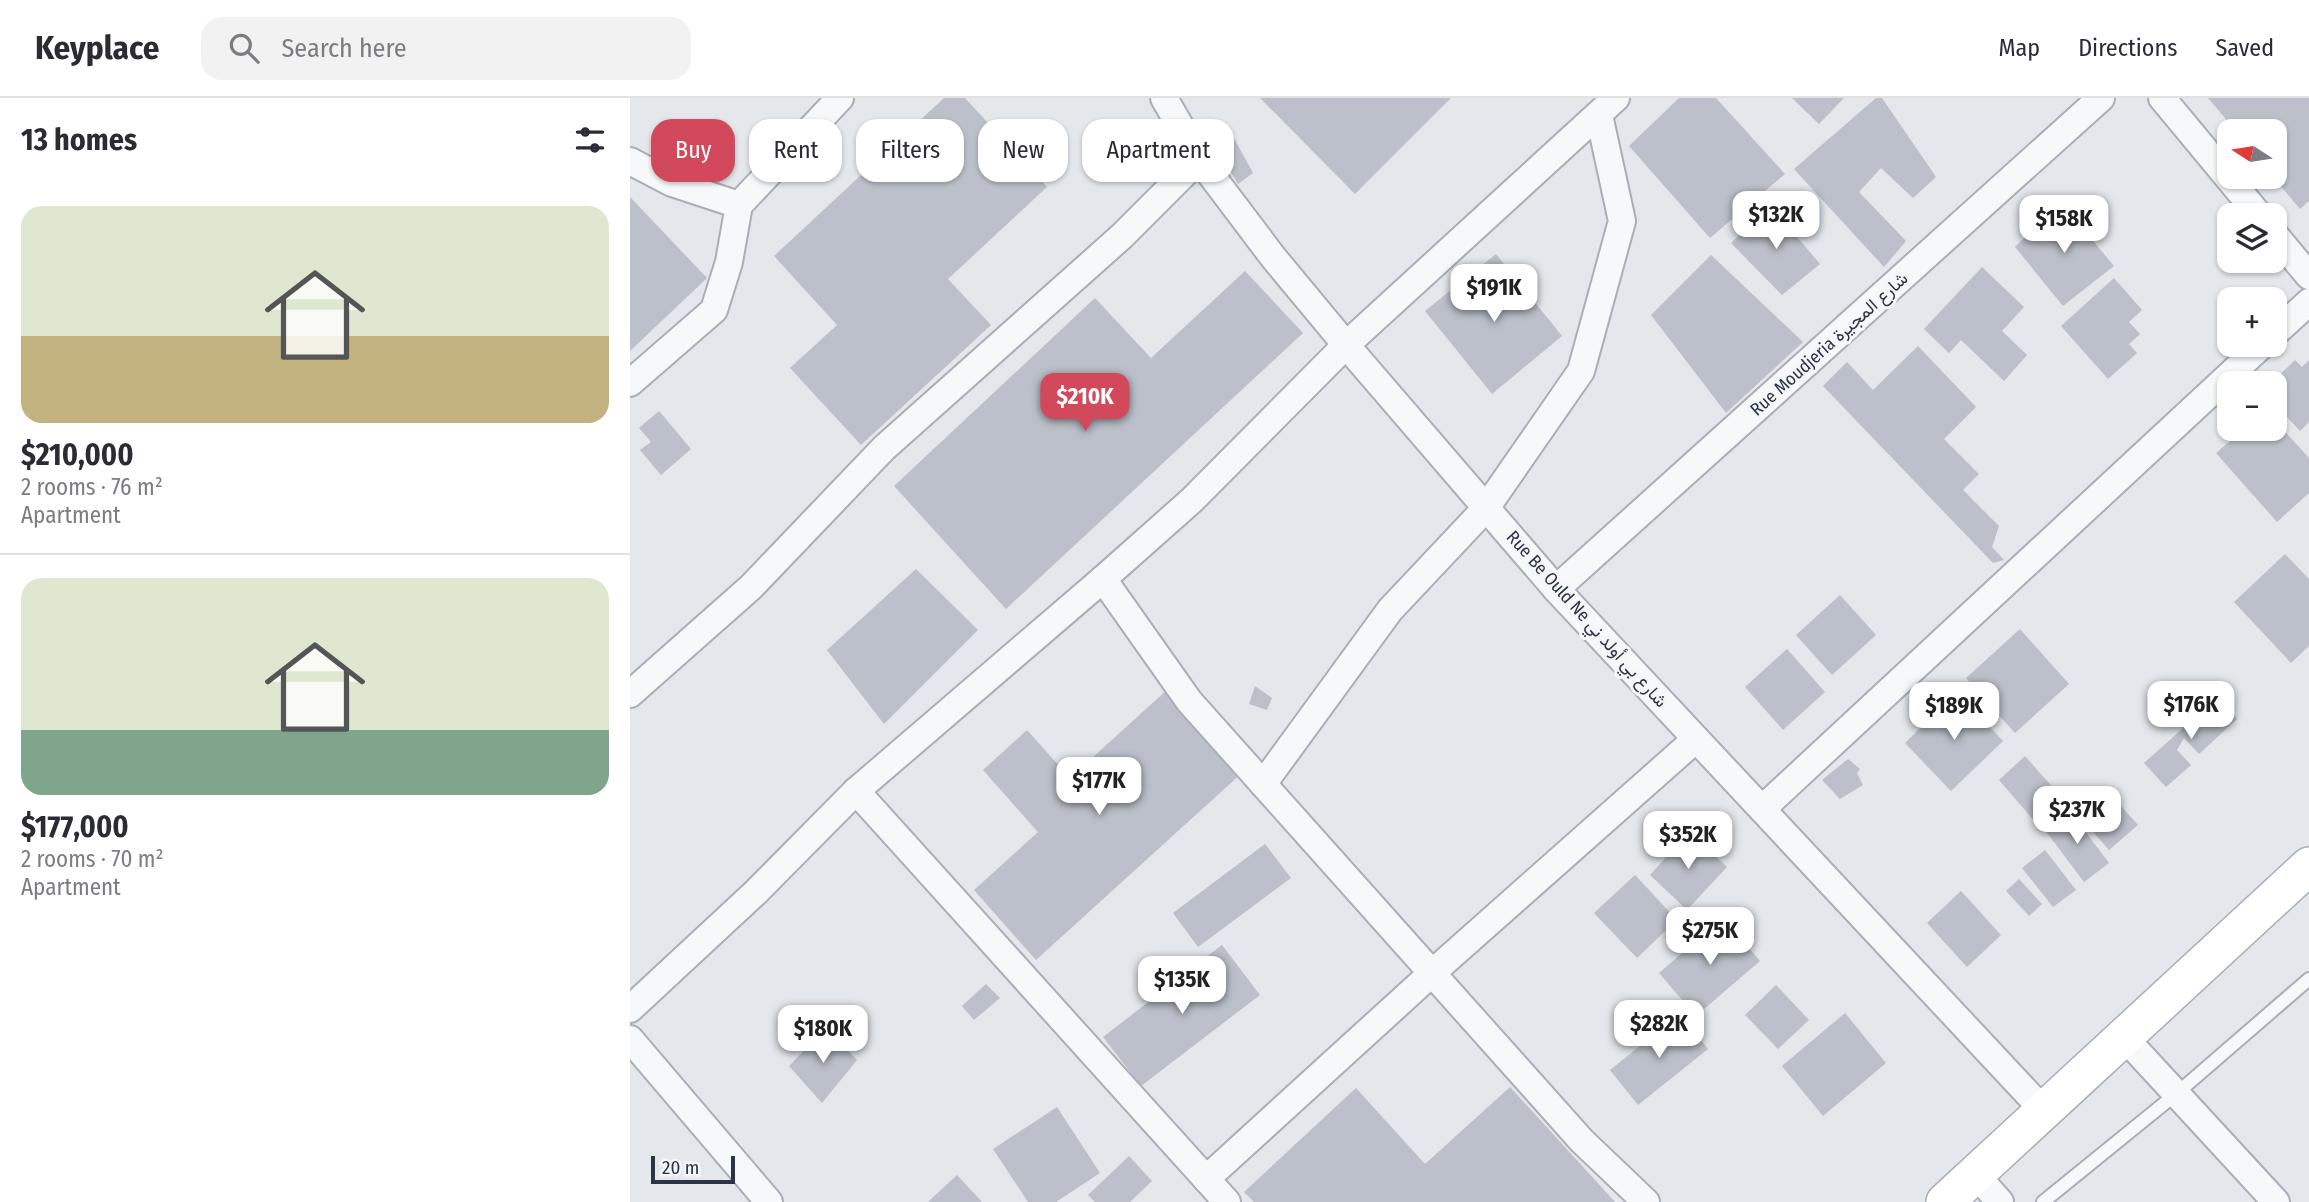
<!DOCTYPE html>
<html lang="en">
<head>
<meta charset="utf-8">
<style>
	:root { --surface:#fff; --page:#f2f2f3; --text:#2b2b33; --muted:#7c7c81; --line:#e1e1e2; --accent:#d1495b }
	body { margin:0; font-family:"Fira Sans Condensed",Vazirmatn,sans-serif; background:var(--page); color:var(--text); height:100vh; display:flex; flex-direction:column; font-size:26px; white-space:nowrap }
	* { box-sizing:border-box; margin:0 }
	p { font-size:23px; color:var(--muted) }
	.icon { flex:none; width:38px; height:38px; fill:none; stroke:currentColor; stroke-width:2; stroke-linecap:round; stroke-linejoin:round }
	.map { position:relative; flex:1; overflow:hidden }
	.details { display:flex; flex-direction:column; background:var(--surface); width:630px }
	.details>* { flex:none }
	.guide { position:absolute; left:21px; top:21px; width:665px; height:63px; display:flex; gap:14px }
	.needle { width:46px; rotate:282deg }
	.tools { position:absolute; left:1587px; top:21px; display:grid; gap:14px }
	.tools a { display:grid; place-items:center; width:70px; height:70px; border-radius:14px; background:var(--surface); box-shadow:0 2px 5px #0004; font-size:35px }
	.scale { position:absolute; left:21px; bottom:18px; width:84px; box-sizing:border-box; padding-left:7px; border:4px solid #2b3445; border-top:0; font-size:19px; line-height:24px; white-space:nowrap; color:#2b3445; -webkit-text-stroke:5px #f4f6f9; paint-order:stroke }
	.price { position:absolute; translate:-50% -60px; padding:0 16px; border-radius:14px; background:#fff; color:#222; font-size:23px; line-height:46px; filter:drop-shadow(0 2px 4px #0008) }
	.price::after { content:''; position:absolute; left:50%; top:42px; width:21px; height:16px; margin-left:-10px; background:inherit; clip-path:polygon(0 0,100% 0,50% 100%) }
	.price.active { background:var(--accent); color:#fff }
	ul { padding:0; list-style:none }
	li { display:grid; align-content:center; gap:14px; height:371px; padding:0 21px }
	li+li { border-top:2px solid var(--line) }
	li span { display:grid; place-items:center; height:217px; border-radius:21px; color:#555 }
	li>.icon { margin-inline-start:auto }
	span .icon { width:126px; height:126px; fill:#fffc; stroke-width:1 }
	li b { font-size:30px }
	h2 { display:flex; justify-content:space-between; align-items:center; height:84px; padding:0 21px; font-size:30px }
	.tag { padding:0 24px; border-radius:21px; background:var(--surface); box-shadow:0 2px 5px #0004; font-size:24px; line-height:63px }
	.tag.active { background:var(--accent); color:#fff }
	header { display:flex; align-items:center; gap:42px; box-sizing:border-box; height:98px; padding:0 35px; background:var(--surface); border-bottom:2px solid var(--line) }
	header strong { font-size:33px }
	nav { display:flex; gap:38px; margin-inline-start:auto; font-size:24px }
	.search { width:490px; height:63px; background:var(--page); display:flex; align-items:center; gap:18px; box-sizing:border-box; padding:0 24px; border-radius:21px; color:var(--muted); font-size:26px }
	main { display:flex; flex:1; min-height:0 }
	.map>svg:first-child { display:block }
</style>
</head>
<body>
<header>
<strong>Keyplace</strong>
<div class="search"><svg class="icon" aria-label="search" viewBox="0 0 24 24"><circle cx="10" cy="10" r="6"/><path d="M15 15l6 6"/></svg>Search here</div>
<nav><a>Map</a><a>Directions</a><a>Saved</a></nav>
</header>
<main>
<section class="details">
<h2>13 homes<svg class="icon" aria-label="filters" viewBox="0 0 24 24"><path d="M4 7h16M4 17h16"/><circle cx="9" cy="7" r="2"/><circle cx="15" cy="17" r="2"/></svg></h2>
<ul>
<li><span style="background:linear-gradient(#dfe7d0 60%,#c2b280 0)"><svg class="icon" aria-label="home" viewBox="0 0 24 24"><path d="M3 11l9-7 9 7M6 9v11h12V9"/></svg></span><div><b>$210,000</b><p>2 rooms · 76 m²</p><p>Apartment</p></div></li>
<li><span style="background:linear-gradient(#dfe7d0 70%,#7fa58c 0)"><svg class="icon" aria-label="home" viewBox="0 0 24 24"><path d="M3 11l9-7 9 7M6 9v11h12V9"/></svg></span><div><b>$177,000</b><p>2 rooms · 70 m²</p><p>Apartment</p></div></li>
</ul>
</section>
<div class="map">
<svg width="1679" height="1104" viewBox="0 0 1679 1104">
	<rect width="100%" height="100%" fill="#e4e7ec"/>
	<g fill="#bbc0ca">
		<polygon points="314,0 335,0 417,89 318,181 361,227 231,347 160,270 207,227 144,158"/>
		<polygon points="630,0 821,0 725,96"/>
		<polygon points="1049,0 1086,0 1155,76 1080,140 999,48"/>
		<polygon points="1162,0 1214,0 1189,26"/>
		<polygon points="1246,0 1252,0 1306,79 1283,100 1251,70 1229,94 1276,143 1254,169 1164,71"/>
		<polygon points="1578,0 1679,0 1679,103 1670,111 1643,79 1645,33 1606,33"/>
		<polygon points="598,29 623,75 608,86 582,42"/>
		<polygon points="0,99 77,180 0,253"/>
		<polygon points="1431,104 1484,168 1433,208 1385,149"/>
		<polygon points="1140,107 1190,166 1152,197 1101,145"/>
		<polygon points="866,156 932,238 862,296 795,213"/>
		<polygon points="1081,157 1173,244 1096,315 1021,217"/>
		<polygon points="1352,169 1394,209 1372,233 1397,257 1374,283 1331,242 1319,255 1294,231"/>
		<polygon points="615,173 673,235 376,511 264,388 465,200 521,260"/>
		<polygon points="1484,180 1512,212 1499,224 1510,236 1499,246 1507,255 1478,281 1431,228"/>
		<polygon points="1288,248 1346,309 1314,341 1349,376 1333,392 1369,428 1362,449 1374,462 1363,465 1193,288 1217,264 1243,292"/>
		<polygon points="1665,262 1672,269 1679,262 1679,324 1670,333 1645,306 1645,285 1641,285"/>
		<polygon points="29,313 61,351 31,377 10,352 21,344 9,330"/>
		<polygon points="1649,327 1679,360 1679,395 1647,424 1586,355 1614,331 1628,331 1635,339"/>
		<polygon points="1655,456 1679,481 1679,548 1661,565 1604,504"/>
		<polygon points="286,471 348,532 254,626 197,552"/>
		<polygon points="1210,497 1246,537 1202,577 1166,537"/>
		<polygon points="1390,531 1439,586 1385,635 1336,580"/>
		<polygon points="1157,551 1195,594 1153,632 1115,589"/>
		<polygon points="625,588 642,600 637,612 619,606"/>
		<polygon points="539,590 613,674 406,862 344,792 408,734 353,672 397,632 440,680"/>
		<polygon points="1327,594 1373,643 1321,693 1275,645"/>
		<polygon points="1588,599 1607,621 1569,656 1554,640 1547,652 1561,667 1536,689 1514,665"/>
		<polygon points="1395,658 1435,703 1408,727 1369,682"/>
		<polygon points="1218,661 1230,671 1227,675 1233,687 1210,701 1192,682"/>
		<polygon points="1474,689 1508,727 1479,752 1445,714"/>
		<polygon points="1439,712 1479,765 1454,784 1415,732"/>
		<polygon points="1059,734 1097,769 1057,812 1020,777"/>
		<polygon points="635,746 661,780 568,849 543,815"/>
		<polygon points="1415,752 1446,792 1423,809 1392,770"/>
		<polygon points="1005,777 1047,822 1007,860 964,815"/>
		<polygon points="1389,781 1412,806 1399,818 1376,793"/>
		<polygon points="1331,793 1371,837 1337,869 1297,825"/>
		<polygon points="1093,820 1130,863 1066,918 1029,875"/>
		<polygon points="592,847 630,897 511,988 473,939"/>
		<polygon points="356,886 370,900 344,922 332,908"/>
		<polygon points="1146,887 1179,922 1148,951 1115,917"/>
		<polygon points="1215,915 1256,965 1193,1018 1152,968"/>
		<polygon points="1050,916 1078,951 1008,1007 980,972"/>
		<polygon points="196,930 227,962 192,1005 159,968"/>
		<polygon points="880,989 985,1104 624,1104 614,1094 726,990 795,1066"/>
		<polygon points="427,1009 470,1075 426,1104 398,1104 363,1051"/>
		<polygon points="499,1058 522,1083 500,1104 465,1104 458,1097"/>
		<polygon points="327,1077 352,1104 298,1104"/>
	</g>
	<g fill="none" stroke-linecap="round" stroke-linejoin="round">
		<g stroke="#a9aeb7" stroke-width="16">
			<polyline id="lane" points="1413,1104 1546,996 1679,881"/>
		</g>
		<g stroke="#a9aeb7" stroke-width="30">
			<g id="street">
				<polyline points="534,0 569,61 643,159 716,247 926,491 1415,1014"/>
				<polyline points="1532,0 1629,117"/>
				<polyline points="0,63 42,85 109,107"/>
				<polyline points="1645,137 1679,178"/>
				<polyline points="1645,235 1679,204"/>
				<polyline points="0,285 84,212 99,164 109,107 210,0"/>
				<polyline points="473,481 559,603 952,1043 1016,1104"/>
				<polyline points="926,491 1471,0"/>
				<polyline points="0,596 121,489 254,350 492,138 569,61"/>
				<polyline points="633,686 760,512 856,410 951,273 992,123 969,17"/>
				<polyline points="226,693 597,1104"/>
				<polyline points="1132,711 1632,247"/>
				<polyline points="0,911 126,794 226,693 473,481 562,402 716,247 986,0"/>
				<polyline points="1494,939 1646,1104"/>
				<polyline points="0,941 139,1104"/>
				<polyline points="1346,1077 1370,1104"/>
				<polyline points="576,1081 802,875 1066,641"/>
			</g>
		</g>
		<g stroke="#a9aeb7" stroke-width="40">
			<polyline id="secondary" points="1315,1104 1679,768"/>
		</g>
		<use href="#lane" stroke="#f7f8fa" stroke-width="12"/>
		<use href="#street" stroke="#f7f8fa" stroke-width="26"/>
		<use href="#secondary" stroke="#fff" stroke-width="37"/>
	</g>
	<g text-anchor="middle" stroke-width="6" stroke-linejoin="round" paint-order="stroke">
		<g font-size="18" fill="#2b3445" stroke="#f4f6f9">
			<text transform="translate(1199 246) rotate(-42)" y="6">Rue Moudjeria شارع المجيرة</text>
			<text transform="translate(957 521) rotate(48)" y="6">Rue Be Ould Ne شارع بي أولد ني</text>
		</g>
	</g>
</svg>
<div class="tools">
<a><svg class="needle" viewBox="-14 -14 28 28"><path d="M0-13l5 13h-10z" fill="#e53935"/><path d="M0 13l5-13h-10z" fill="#7c7c81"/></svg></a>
<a><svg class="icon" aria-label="layers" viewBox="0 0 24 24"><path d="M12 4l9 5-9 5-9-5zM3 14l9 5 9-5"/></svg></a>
<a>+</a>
<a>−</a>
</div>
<div class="scale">20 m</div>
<b class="price" style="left:1146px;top:153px">$132K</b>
<b class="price" style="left:1434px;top:157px">$158K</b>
<b class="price" style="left:864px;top:226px">$191K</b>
<b class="price active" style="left:455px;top:335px">$210K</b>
<b class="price" style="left:1561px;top:643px">$176K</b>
<b class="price" style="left:1324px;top:644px">$189K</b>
<b class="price" style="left:469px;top:719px">$177K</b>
<b class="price" style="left:1447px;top:748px">$237K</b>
<b class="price" style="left:1058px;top:773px">$352K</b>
<b class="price" style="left:1080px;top:869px">$275K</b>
<b class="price" style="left:552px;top:918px">$135K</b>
<b class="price" style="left:1029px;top:962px">$282K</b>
<b class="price" style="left:193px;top:967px">$180K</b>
<div class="guide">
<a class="tag active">Buy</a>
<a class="tag">Rent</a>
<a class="tag">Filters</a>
<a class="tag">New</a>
<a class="tag">Apartment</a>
</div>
</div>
</main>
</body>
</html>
